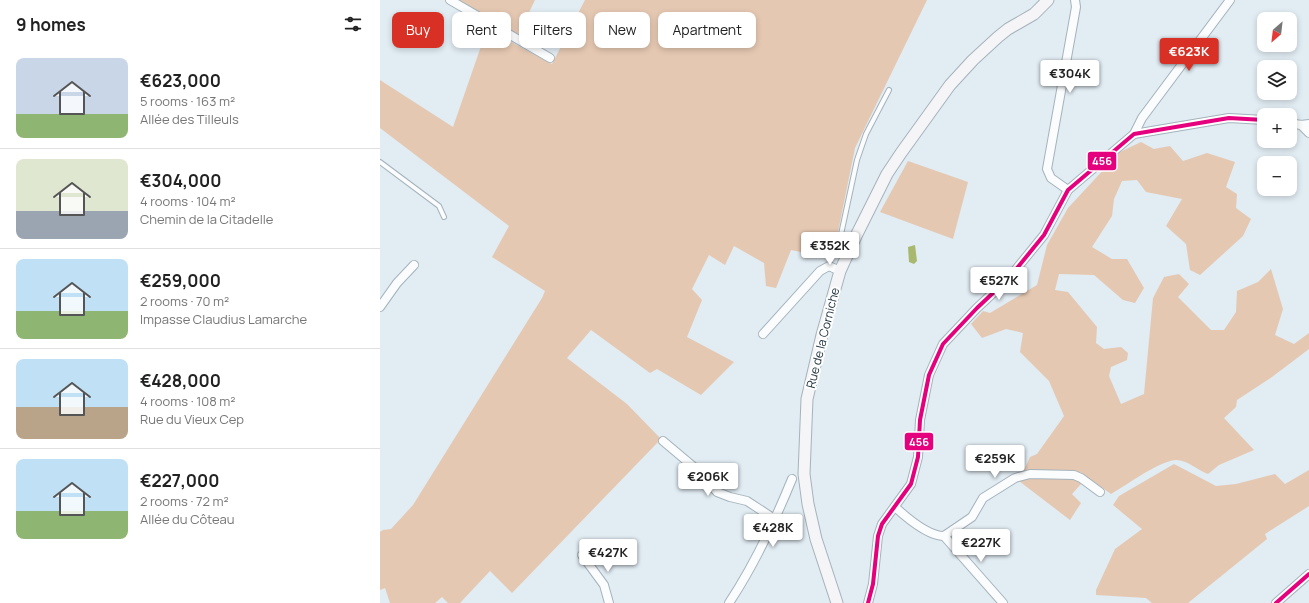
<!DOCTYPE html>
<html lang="en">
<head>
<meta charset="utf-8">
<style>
	:root { --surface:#fff; --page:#f6f6f6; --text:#222; --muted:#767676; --line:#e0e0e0; --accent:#d93025 }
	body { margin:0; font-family:Manrope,sans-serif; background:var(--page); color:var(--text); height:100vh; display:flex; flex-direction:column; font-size:15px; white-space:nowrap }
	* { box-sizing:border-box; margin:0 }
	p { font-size:13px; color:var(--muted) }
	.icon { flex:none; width:22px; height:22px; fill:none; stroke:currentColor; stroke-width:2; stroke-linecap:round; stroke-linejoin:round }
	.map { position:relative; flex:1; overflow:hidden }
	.sheet { display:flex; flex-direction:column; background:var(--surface); width:380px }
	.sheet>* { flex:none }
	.hud { position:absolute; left:12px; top:12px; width:380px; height:36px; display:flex; gap:8px }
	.needle { width:26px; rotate:208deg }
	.fabs { position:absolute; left:877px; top:12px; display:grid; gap:8px }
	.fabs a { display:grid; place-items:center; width:40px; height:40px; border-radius:8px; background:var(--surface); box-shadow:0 2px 6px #0003; font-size:20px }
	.price { position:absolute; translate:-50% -34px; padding:0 9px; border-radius:4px; background:#fff; color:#222; font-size:13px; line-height:26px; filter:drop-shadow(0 1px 2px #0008) }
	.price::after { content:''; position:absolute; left:50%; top:24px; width:12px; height:9px; margin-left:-6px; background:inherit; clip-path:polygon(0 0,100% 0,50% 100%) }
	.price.on { background:var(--accent); color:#fff }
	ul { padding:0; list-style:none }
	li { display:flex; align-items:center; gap:12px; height:100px; padding:0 16px }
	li+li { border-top:1px solid var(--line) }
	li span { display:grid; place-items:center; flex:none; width:112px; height:80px; border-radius:8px; color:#555 }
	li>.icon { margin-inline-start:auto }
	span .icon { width:48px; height:48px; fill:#fffc; stroke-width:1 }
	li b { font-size:17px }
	h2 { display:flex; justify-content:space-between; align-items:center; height:48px; padding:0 16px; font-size:17px }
	.pill { padding:0 14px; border-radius:8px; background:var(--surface); box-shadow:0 2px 6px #0003; font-size:14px; line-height:36px }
	.pill.on { background:var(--accent); color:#fff }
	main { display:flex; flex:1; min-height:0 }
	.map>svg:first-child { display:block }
</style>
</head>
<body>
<main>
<section class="sheet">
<h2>9 homes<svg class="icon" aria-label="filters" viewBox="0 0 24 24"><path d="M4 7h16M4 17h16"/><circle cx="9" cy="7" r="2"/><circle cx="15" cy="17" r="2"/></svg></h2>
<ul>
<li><span style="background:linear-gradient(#c9d6e8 70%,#8fb573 0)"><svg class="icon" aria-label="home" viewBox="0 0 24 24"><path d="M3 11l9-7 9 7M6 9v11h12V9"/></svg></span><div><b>€623,000</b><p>5 rooms · 163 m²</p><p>Allée des Tilleuls</p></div></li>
<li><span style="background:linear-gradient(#dfe7d0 65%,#9aa5b1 0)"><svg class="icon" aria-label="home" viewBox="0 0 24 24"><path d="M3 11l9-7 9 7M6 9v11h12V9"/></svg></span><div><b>€304,000</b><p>4 rooms · 104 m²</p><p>Chemin de la Citadelle</p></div></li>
<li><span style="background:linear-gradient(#bfe0f5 65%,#8fb573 0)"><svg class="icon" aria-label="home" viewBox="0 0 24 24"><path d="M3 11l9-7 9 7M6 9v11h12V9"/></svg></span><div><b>€259,000</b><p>2 rooms · 70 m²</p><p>Impasse Claudius Lamarche</p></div></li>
<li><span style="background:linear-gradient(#bfe0f5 60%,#b9a48a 0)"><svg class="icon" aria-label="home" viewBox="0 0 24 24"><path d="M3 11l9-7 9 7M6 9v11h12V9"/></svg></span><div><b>€428,000</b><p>4 rooms · 108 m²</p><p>Rue du Vieux Cep</p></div></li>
<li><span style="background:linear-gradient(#bfe0f5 65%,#8fb573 0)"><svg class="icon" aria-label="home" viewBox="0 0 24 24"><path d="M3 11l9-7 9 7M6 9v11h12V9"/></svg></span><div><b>€227,000</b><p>2 rooms · 72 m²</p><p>Allée du Côteau</p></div></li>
</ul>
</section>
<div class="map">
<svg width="929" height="603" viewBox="0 0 929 603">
	<rect width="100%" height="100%" fill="#e1ecf3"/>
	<g fill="#e5c8b2">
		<polygon points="75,0 155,0 138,35"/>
		<polygon points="205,0 547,0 475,148 458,232 444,257 411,250 396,288 386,286 384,263 354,246 345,265 329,255 312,289 322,300 307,337 354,362 321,395 277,369 270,373 211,330 187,358 247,404 281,439 132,593 110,571 80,603 68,603 62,597 55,603 10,603 5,588 0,590 0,532 3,530 11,529 33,505 162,298 165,291 112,257 129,226 0,128 0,80 73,127 107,29 172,64"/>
		<path d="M761,142L774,149L790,146L803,161L827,153L855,162L846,187L857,194L856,208L871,219L863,236L820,275L810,270L806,244L786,226L802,199L766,192L757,180L742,181L734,199L732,216L712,247L732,259H747L764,288L755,303L743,300L714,275L679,274L675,290L688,292L717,327L716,343L724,349L741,347L748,353L747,360L731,367L729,376L741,404L764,394L773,298L784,277L799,274L809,284L798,297L831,330H844L856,312L857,291L878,282L891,269L903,309L895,335L914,344L929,333V349L892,377L857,400L856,407L844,418L874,450L839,465L828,474C817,470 809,461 797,460C782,459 745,486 731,494L700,472L701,484L692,494L701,503L690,520L639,481L650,457L657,454L684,416L669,381L640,352L643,333L626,329L602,338L591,324L603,311L610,313L657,285L667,245L688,208L740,152Z"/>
		<polygon points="528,161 588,182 573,239 500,212"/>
		<polygon points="794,464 836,486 856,484 895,474 905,484 929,470 929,506 885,534 887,539 808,603 772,603 766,598 716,595 716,590 735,549 762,529 733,505 739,496"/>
	</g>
	<polygon fill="#a8b86f" points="535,245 537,261 534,264 529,262 528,247"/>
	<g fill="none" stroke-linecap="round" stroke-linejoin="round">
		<g stroke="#a5b3bc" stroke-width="6">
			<g id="lane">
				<polyline points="0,162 59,206 64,217"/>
				<polyline points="465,254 461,246 460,239 477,160 486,134 509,90"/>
			</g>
		</g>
		<g stroke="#a5b3bc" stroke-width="10">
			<g id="street">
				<polyline points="70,0 170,58"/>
				<polyline points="910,123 921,125 929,124"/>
				<polyline points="921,125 929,133"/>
				<polyline points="754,134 762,118 850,0"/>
				<polyline points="688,190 671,178 667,169 696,7 695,0"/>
				<polyline points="0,307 17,283 34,265"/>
				<polyline points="383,334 440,271 449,266 460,271"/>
				<polyline points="283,441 321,473 337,492 350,497 367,501 396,520"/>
				<path d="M515,507C527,518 548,536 564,536L592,517L603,498L635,478L650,474L694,475L701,478L720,492"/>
				<polyline points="564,536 623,603"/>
				<polyline points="202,555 224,585 229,603"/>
				<path d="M349,603C375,564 394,523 412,479"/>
				<polyline points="488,603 493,584 498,536 502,524 531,484 538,457 540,420 549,375 563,344 597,308 629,278 664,235 688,190 754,134 849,118 884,120"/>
				<polyline points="896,603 929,574"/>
			</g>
		</g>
		<g stroke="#a5b3bc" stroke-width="13">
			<polyline id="secondary" points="457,603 436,539 428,504 424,474 427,399 442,335 460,271 477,234 507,174 521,153 570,85 593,60 618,37 628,29 654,14 668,0"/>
		</g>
		<use href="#lane" stroke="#fafcfd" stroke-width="4"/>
		<use href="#street" stroke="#fafcfd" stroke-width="8"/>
		<use href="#secondary" stroke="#f5f4f6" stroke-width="11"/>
		<g stroke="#fff" stroke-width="7">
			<g id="bus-1">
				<polyline points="488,603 493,584 498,536 502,524 531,484 538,457 540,420 549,375 563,344 597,308 629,278 664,235 688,190 754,134 849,118 884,120"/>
				<polyline points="896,603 929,574"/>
			</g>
		</g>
		<use href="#bus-1" stroke="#e5007d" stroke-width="4"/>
	</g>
	<g text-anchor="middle" stroke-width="4" stroke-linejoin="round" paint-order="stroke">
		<g font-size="12" fill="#213441" stroke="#fff">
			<text transform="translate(443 338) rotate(-76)" y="4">Rue de la Corniche</text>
		</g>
	</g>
	<g stroke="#fff" stroke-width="1.5">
		<rect x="707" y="151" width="30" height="20" rx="4" fill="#e5007d"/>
		<rect x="524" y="432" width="30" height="19" rx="4" fill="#e5007d"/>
	</g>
	<g font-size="11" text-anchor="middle" font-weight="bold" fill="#fff">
		<text x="722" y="165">456</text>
		<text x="539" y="446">456</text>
	</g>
</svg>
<div class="fabs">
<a><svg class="needle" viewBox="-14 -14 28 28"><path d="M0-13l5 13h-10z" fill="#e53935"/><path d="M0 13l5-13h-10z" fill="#767676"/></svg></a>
<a><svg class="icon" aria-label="layers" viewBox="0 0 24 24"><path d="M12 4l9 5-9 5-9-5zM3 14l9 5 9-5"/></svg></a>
<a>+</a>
<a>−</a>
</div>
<b class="price on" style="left:809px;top:72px">€623K</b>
<b class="price" style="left:690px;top:94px">€304K</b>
<b class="price" style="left:450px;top:266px">€352K</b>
<b class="price" style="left:619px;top:301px">€527K</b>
<b class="price" style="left:615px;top:479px">€259K</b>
<b class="price" style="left:328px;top:497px">€206K</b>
<b class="price" style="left:393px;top:548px">€428K</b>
<b class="price" style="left:601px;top:563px">€227K</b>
<b class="price" style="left:228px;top:573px">€427K</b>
<div class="hud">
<a class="pill on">Buy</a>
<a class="pill">Rent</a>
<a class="pill">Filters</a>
<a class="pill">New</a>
<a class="pill">Apartment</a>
</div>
</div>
</main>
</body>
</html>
